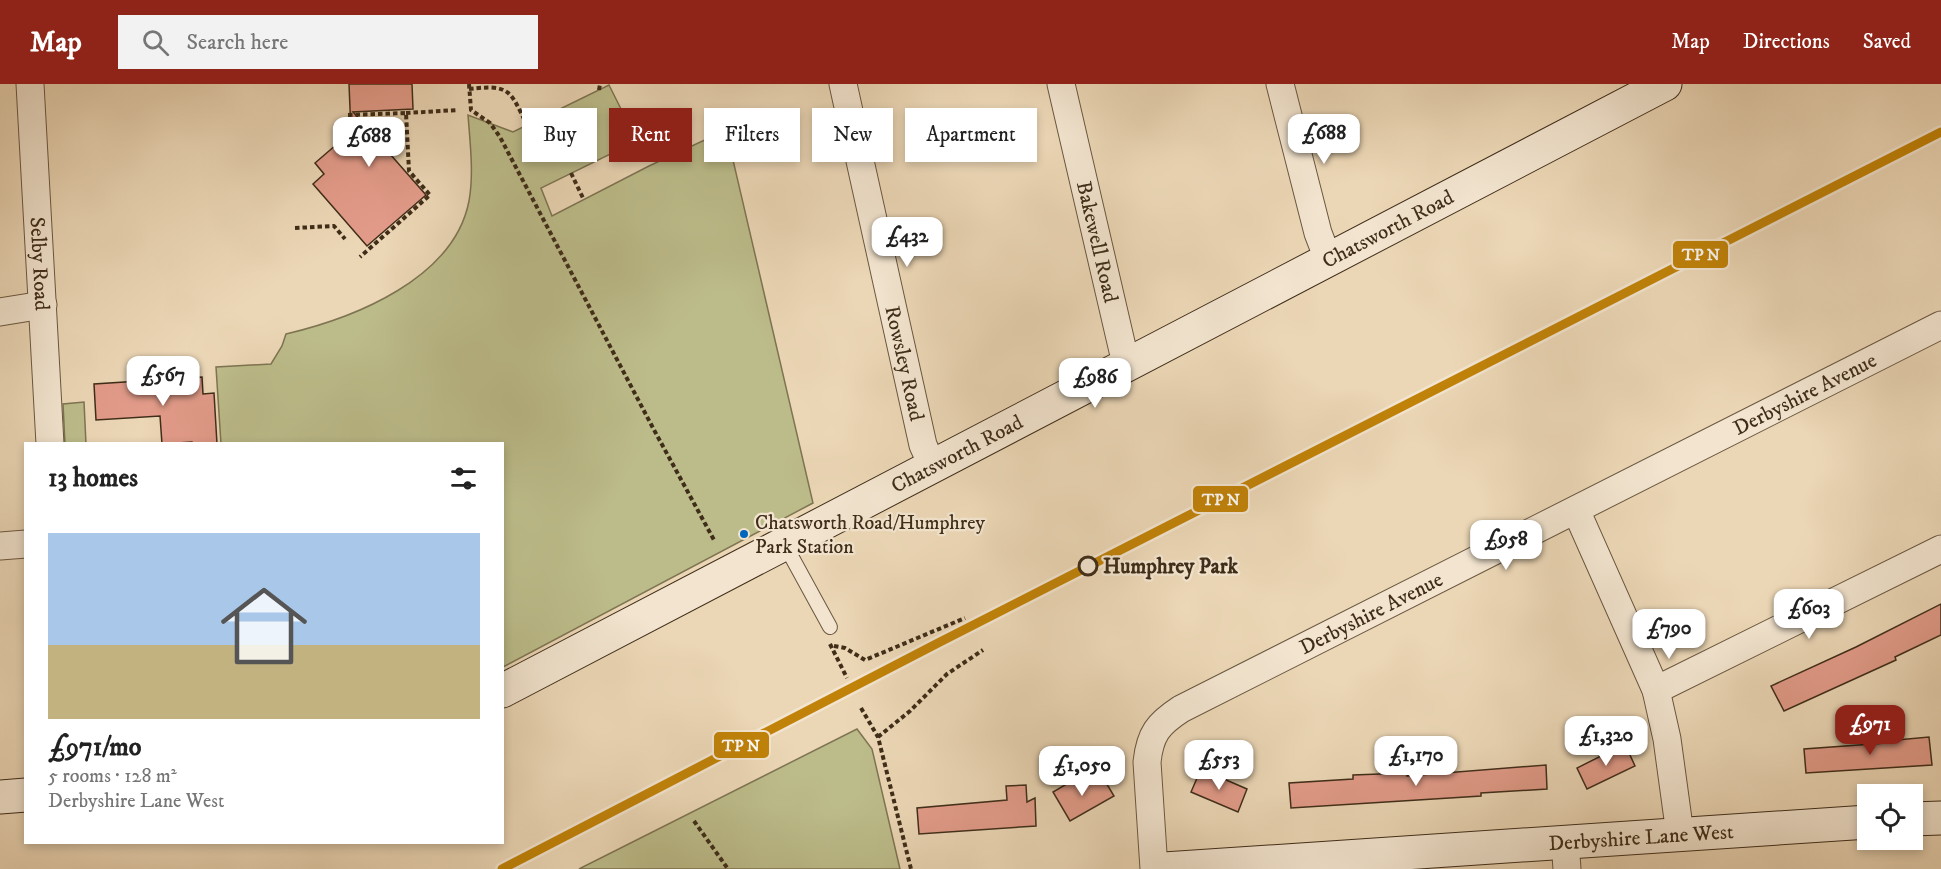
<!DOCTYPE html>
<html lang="en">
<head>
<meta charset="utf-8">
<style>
	:root { --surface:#fff; --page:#f2f2f2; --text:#222; --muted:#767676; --accent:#8f2418 }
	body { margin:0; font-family:"IM FELL DW Pica",serif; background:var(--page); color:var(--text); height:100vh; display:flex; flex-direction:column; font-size:22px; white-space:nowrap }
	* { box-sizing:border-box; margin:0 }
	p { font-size:20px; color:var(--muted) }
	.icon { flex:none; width:33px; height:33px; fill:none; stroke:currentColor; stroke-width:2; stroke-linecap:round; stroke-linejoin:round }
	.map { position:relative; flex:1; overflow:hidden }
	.sheet { position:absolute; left:24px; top:358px; width:480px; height:402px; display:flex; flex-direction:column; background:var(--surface); border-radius:0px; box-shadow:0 3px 9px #0003 }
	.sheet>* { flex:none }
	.guide { position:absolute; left:522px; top:24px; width:570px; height:54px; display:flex; gap:12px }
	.fabs { position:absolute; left:1857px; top:700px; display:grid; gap:12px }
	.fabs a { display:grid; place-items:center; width:66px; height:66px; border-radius:0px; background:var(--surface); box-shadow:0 3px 9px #0003; font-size:30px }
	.price { position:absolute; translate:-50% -51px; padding:0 14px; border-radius:12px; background:#fff; color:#222; font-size:20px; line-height:39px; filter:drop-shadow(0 2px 3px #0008) }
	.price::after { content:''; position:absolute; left:50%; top:36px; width:18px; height:14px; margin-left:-9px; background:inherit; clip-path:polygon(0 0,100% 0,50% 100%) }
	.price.active { background:var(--accent); color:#fff }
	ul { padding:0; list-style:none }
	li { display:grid; align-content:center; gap:12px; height:318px; padding:0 24px }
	li span { display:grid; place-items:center; height:186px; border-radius:0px; color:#555 }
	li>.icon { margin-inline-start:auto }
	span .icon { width:108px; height:108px; fill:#fffc; stroke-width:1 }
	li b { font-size:26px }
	h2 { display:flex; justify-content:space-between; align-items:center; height:72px; padding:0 24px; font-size:26px }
	.chip { padding:0 21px; border-radius:0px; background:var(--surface); box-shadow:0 3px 9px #0003; font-size:21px; line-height:54px }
	.chip.active { background:var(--accent); color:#fff }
	header { display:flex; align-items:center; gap:36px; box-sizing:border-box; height:84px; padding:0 30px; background:var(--accent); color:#fff }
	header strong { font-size:28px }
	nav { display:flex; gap:33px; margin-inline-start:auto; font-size:21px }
	.search { width:420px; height:54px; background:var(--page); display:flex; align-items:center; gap:15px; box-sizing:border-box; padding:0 21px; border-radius:0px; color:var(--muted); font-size:22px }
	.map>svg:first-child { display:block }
</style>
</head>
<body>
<header>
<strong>Map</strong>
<div class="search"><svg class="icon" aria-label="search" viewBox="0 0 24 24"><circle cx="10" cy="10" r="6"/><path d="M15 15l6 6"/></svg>Search here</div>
<nav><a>Map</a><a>Directions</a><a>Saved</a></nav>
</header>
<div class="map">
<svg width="1941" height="785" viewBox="0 0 1941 785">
	<rect width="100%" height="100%" fill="#ebd6b5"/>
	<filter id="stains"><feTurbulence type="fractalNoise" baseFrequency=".00333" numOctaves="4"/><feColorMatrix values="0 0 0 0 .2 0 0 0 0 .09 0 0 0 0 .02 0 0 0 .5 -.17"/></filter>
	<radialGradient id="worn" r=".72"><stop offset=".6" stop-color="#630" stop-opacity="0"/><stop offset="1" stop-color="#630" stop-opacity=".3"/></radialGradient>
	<g fill="#bcbc8a" stroke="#7e7452" stroke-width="1.5">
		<path d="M609,1L637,57L541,104L552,132L649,82L726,46L813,419L503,583L502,360H221L216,283L271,280L282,262L286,250C354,234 454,195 469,117C474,89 470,59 468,31L513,48Z"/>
		<polygon points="84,318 86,360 65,360 63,320"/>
		<polygon points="857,645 872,665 900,785 579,785"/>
	</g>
	<g fill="#e29b89" stroke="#3f2d19" stroke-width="1.5">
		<polygon points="349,0 412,0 413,25 353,28 426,111 367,162 313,100 324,90 315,79 351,48"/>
		<polygon points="202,293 203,310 214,309 217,360 193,360 192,358 162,360 160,332 96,336 94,300"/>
		<polygon points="1941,520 1941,551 1895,573 1896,576 1784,627 1771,602 1856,563"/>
		<polygon points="1929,653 1932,681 1806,689 1804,665 1886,659 1886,657"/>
		<polygon points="1625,660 1635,682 1587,705 1577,684"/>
		<polygon points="1546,681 1547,705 1481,709 1481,712 1291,724 1289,699 1353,695 1353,691 1407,689 1407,692"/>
		<polygon points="1201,685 1247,705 1238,728 1191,708"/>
		<polygon points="1102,692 1114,712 1070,737 1053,708 1075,695 1080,704"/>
		<polygon points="1026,701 1027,718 1035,714 1036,742 919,750 917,724 1007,716 1006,702"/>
	</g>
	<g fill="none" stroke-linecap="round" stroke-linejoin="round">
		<g stroke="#6a5740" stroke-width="16">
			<polyline id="lane" points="784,459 830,543"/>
		</g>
		<g stroke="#6a5740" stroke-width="29">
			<g id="street">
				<path id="s1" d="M30,0L50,360"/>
				<path id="s2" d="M843,0L923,361L932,381"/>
				<path id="s3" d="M1061,0L1126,280"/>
				<polyline points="1280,0 1318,149 1328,175"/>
				<polyline points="0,228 43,221"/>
				<polyline points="1576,426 1656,606 1667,655 1680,750"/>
				<polyline points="0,462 26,460"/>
				<polyline points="1656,606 1941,465"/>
				<polyline points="1565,757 1567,785"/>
				<path id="s4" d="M1154,785L1147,678C1150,650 1158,640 1181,625L1941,241"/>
			</g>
		</g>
		<g stroke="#3f2d19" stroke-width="35">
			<g id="secondary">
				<path id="s5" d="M502,607L1665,0"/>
				<polyline points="0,713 26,711"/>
				<polyline points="1912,735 1941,734"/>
				<path id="s6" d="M1164,785L1868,738"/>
			</g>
		</g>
		<g stroke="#3f2d19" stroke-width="4" stroke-dasharray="4.5 3" stroke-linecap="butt">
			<polyline points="469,0 471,26 490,39 500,53 653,344 714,456"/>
			<path d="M469,5C511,0 510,7 527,41"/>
			<polyline points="599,6 600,0"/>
			<polyline points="406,29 458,26"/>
			<polyline points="348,31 406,29 409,87 430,111 360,173"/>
			<polyline points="571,89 584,116"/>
			<polyline points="295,144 334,142 345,155"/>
			<polyline points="830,560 847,594"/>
			<polyline points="834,562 845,564 865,576 965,534"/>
			<polyline points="861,624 878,653 911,785"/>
			<polyline points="878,653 910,627 947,590 983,566"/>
			<polyline points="694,737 728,785"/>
		</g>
		<use href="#lane" stroke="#f2e4cf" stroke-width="14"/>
		<use href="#street" stroke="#f2e4cf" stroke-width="27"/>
		<use href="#secondary" stroke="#f2e4cf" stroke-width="33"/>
		<g stroke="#f2e4cf" stroke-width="14">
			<polyline id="rail-1" points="502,785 938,559 1941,48"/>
		</g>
		<use href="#rail-1" stroke="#c08208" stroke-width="9"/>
	</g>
	<circle fill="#0065bd" stroke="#f2e4cf" stroke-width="2" cx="744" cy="450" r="5"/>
	<circle fill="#f2e4cf" stroke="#3f2d19" stroke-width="3" cx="1088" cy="482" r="9"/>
	<g text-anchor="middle" stroke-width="4.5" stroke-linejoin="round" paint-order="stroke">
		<g font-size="20" fill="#3f2d19" stroke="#f2e4cf" text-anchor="start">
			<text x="755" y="445">Chatsworth Road/Humphrey<tspan x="755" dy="24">Park Station</tspan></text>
		</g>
		<g font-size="21" fill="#3f2d19" stroke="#f2e4cf">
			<text dy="7" stroke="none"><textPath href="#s5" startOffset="999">Chatsworth Road</textPath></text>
			<text dy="7" stroke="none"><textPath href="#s3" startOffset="162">Bakewell Road</textPath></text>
			<text dy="7" stroke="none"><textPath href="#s1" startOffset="180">Selby Road</textPath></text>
			<text dy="7" stroke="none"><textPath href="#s2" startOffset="286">Rowsley Road</textPath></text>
			<text dy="7" stroke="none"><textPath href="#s4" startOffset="872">Derbyshire Avenue</textPath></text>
			<text dy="7" stroke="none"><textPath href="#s5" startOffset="513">Chatsworth Road</textPath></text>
			<text dy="7" stroke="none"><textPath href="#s4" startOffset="386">Derbyshire Avenue</textPath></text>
			<text dy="7" stroke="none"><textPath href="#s6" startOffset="478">Derbyshire Lane West</textPath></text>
		</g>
		<g font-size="21" font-weight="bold" fill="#3f2d19" stroke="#f2e4cf" text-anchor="start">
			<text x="1103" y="489">Humphrey Park</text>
		</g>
	</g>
	<g stroke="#f2e4cf" stroke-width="2">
		<rect x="1672" y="156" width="57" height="29" rx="6" fill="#c08208"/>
		<rect x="1192" y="401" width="57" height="28" rx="6" fill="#c08208"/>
		<rect x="713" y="647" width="57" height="28" rx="6" fill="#c08208"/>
	</g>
	<g font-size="16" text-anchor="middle" font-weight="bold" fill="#fff">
		<text x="1701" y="176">TP N</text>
		<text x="1221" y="421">TP N</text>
		<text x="741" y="667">TP N</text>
	</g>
	<rect width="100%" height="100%" filter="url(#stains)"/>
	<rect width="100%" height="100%" fill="url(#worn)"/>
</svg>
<div class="fabs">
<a><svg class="icon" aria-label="locate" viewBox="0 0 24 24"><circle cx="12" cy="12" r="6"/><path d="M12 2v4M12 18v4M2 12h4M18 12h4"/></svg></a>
</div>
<b class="price" style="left:1324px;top:81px">£688</b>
<b class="price" style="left:369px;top:84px">£688</b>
<b class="price" style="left:907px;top:184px">£432</b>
<b class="price" style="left:163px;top:323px">£567</b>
<b class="price" style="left:1095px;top:325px">£986</b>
<b class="price" style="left:1506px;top:487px">£958</b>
<b class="price" style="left:1809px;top:556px">£603</b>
<b class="price" style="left:1669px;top:576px">£790</b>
<b class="price active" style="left:1870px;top:672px">£971</b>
<b class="price" style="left:1606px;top:683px">£1,320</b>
<b class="price" style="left:1416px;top:703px">£1,170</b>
<b class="price" style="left:1219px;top:707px">£553</b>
<b class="price" style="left:1082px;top:713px">£1,050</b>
<div class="guide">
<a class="chip">Buy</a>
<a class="chip active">Rent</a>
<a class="chip">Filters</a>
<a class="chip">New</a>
<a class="chip">Apartment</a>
</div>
<section class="sheet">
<h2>13 homes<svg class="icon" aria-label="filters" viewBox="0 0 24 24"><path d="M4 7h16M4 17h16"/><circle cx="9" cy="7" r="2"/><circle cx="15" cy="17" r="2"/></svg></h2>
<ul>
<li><span style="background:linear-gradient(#a9c7e8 60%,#c2b280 0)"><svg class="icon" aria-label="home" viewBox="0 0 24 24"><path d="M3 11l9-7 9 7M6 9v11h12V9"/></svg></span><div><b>£971/mo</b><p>5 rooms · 128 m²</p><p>Derbyshire Lane West</p></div></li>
</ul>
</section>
</div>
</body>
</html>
